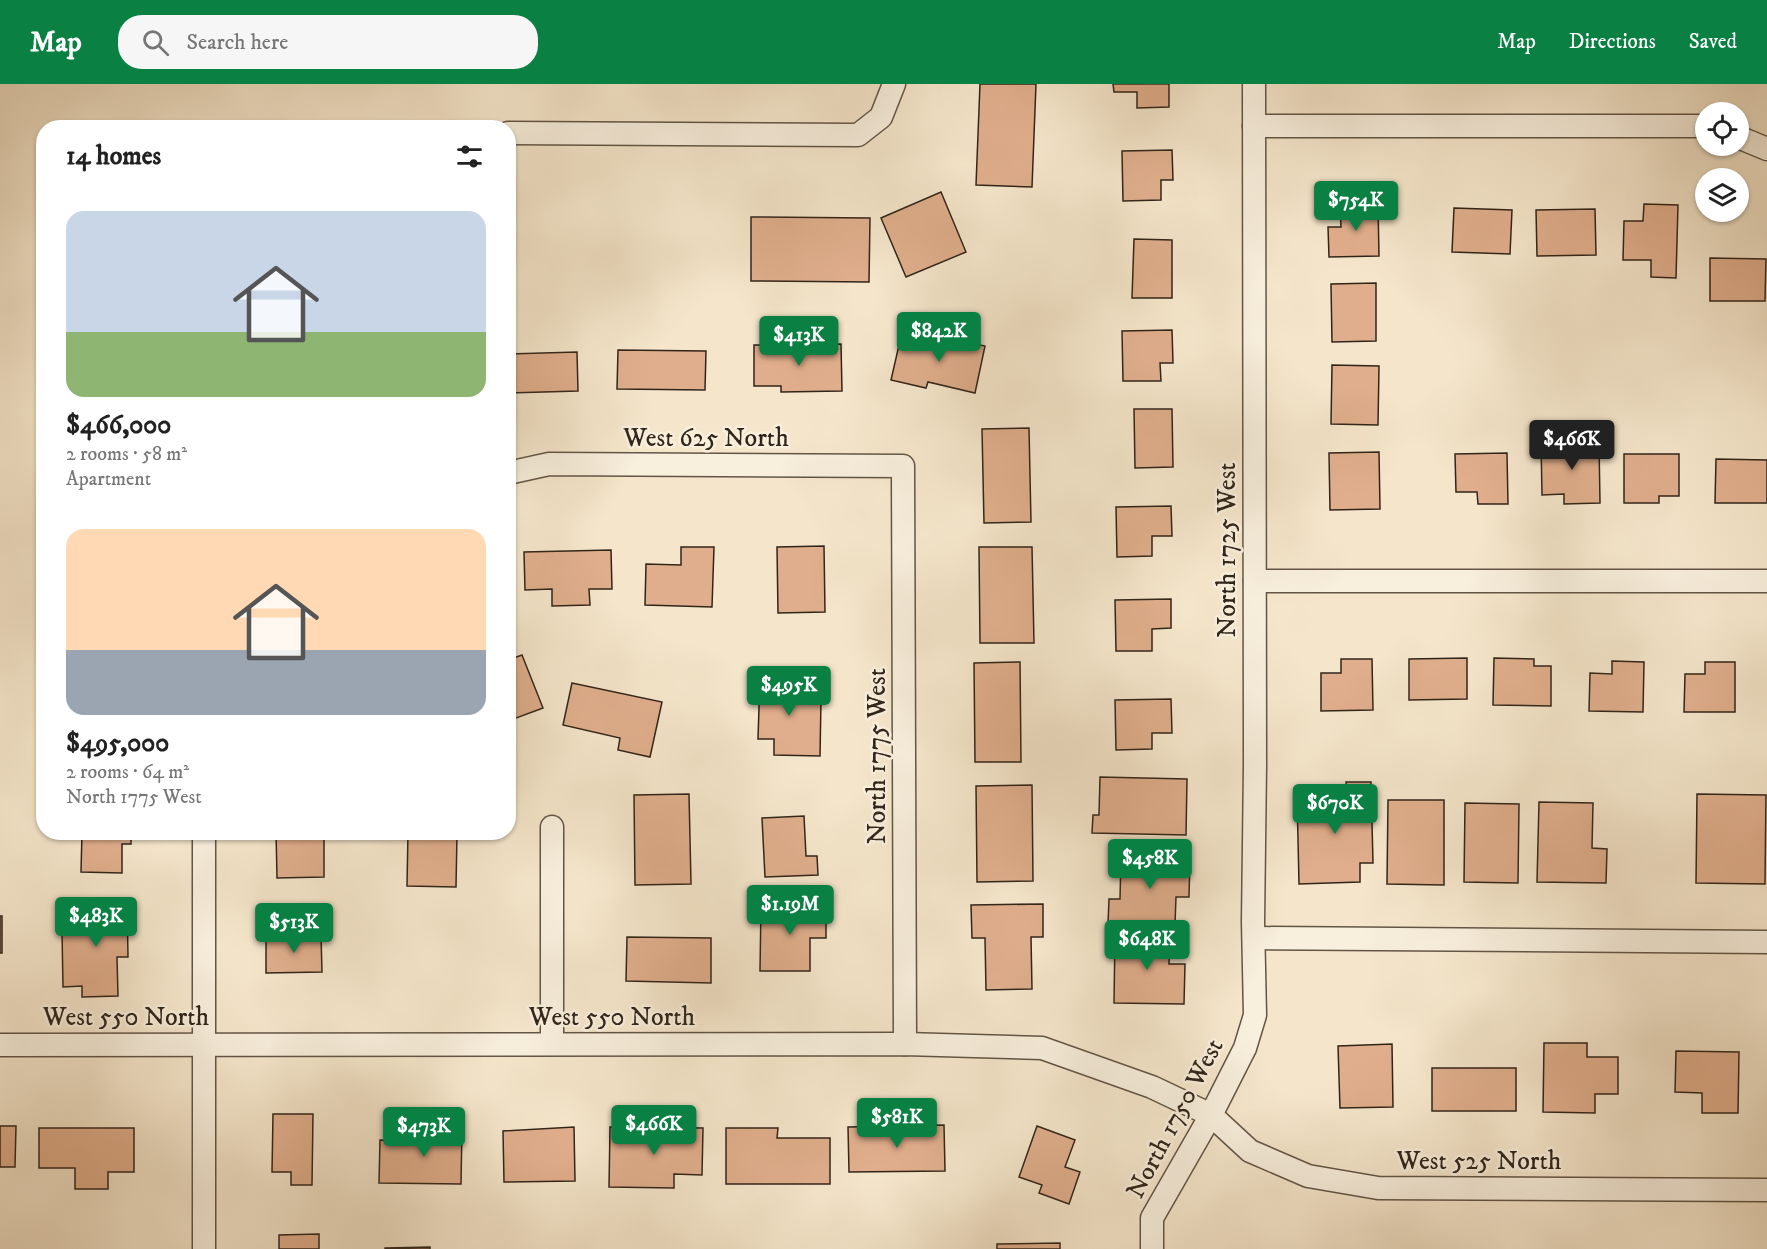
<!DOCTYPE html>
<html lang="en">
<head>
<meta charset="utf-8">
<style>
	:root { --surface:#fff; --page:#f6f6f6; --text:#222; --muted:#767676; --accent:#0b8043 }
	body { margin:0; font-family:"IM FELL DW Pica",serif; background:var(--page); color:var(--text); height:100vh; display:flex; flex-direction:column; font-size:22px; white-space:nowrap }
	* { box-sizing:border-box; margin:0 }
	p { font-size:20px; color:var(--muted) }
	.icon { flex:none; width:33px; height:33px; fill:none; stroke:currentColor; stroke-width:2; stroke-linecap:round; stroke-linejoin:round }
	.map { position:relative; flex:1; overflow:hidden }
	.sheet { position:absolute; left:36px; top:36px; width:480px; height:720px; display:flex; flex-direction:column; background:var(--surface); border-radius:24px; box-shadow:0 2px 4px #0004 }
	.sheet>* { flex:none }
	.tools { position:absolute; left:1695px; top:18px; display:grid; gap:12px }
	.tools a { display:grid; place-items:center; width:54px; height:54px; border-radius:50%; background:var(--surface); box-shadow:0 2px 4px #0004; font-size:30px }
	.price { position:absolute; translate:-50% -51px; padding:0 14px; border-radius:6px; background:var(--accent); color:#fff; font-size:20px; line-height:39px; filter:drop-shadow(0 2px 3px #0008) }
	.price::after { content:''; position:absolute; left:50%; top:36px; width:18px; height:14px; margin-left:-9px; background:inherit; clip-path:polygon(0 0,100% 0,50% 100%) }
	.price.on { background:#222; color:#fff }
	ul { padding:0; list-style:none }
	li { display:grid; align-content:center; gap:12px; height:318px; padding:0 30px }
	li span { display:grid; place-items:center; height:186px; border-radius:18px; color:#555 }
	li>.icon { margin-inline-start:auto }
	span .icon { width:108px; height:108px; fill:#fffc; stroke-width:1 }
	li b { font-size:26px }
	h2 { display:flex; justify-content:space-between; align-items:center; height:72px; padding:0 30px; font-size:26px }
	header { display:flex; align-items:center; gap:36px; box-sizing:border-box; height:84px; padding:0 30px; background:var(--accent); color:#fff }
	header strong { font-size:28px }
	nav { display:flex; gap:33px; margin-inline-start:auto; font-size:21px }
	.search { width:420px; height:54px; background:var(--page); display:flex; align-items:center; gap:15px; box-sizing:border-box; padding:0 21px; border-radius:24px; color:var(--muted); font-size:22px }
	.map>svg:first-child { display:block }
</style>
</head>
<body>
<header>
<strong>Map</strong>
<div class="search"><svg class="icon" aria-label="search" viewBox="0 0 24 24"><circle cx="10" cy="10" r="6"/><path d="M15 15l6 6"/></svg>Search here</div>
<nav><a>Map</a><a>Directions</a><a>Saved</a></nav>
</header>
<div class="map">
<svg width="1767" height="1165" viewBox="0 0 1767 1165">
	<rect width="100%" height="100%" fill="#f5e6cb"/>
	<filter id="stains"><feTurbulence type="fractalNoise" baseFrequency=".00333" numOctaves="4"/><feColorMatrix values="0 0 0 0 .2 0 0 0 0 .09 0 0 0 0 .02 0 0 0 .5 -.17"/></filter>
	<radialGradient id="worn" r=".72"><stop offset=".6" stop-color="#630" stop-opacity="0"/><stop offset="1" stop-color="#630" stop-opacity=".3"/></radialGradient>
	<g fill="#e0ae8c" stroke="#31251a" stroke-width="1.5">
		<polygon points="980,0 1036,0 1032,103 976,101"/>
		<polygon points="1113,0 1169,0 1169,23 1137,24 1137,8 1114,8"/>
		<polygon points="1172,66 1173,96 1161,96 1161,116 1123,117 1122,67"/>
		<polygon points="941,108 966,168 906,193 881,134"/>
		<polygon points="1340,120 1378,120 1379,172 1329,173 1328,143 1341,143"/>
		<polygon points="1644,120 1678,121 1676,194 1651,193 1651,176 1623,176 1624,137 1643,137"/>
		<polygon points="1454,124 1512,126 1510,170 1452,168"/>
		<polygon points="1595,125 1596,171 1537,172 1536,126"/>
		<polygon points="751,133 870,134 869,198 751,197"/>
		<polygon points="1134,155 1172,156 1172,214 1132,214"/>
		<polygon points="1710,174 1766,175 1765,217 1710,217"/>
		<polygon points="1376,199 1376,257 1332,258 1331,200"/>
		<polygon points="508,225 511,225 512,254 508,254"/>
		<polygon points="1172,246 1173,279 1160,279 1161,297 1123,297 1122,247"/>
		<polygon points="918,248 985,262 975,309 928,298 926,304 891,296 899,261 915,264"/>
		<polygon points="841,260 842,307 781,308 781,302 754,302 754,261"/>
		<polygon points="618,266 706,267 705,306 617,305"/>
		<polygon points="577,268 578,307 508,309 508,270"/>
		<polygon points="1332,281 1379,282 1378,341 1331,340"/>
		<polygon points="1134,325 1172,325 1173,383 1135,384"/>
		<polygon points="1029,344 1031,438 984,439 982,345"/>
		<polygon points="1599,358 1600,419 1564,420 1564,410 1542,411 1541,359"/>
		<polygon points="1379,368 1380,425 1330,426 1329,369"/>
		<polygon points="1507,369 1508,420 1478,420 1477,408 1456,408 1455,370"/>
		<polygon points="1624,370 1679,370 1679,412 1659,412 1659,419 1624,419"/>
		<polygon points="1716,375 1767,376 1767,419 1715,419"/>
		<polygon points="1171,422 1172,452 1152,452 1152,472 1117,473 1116,423"/>
		<polygon points="824,462 825,528 778,529 777,463"/>
		<polygon points="681,463 714,463 712,523 645,521 646,480 681,481"/>
		<polygon points="979,463 1032,463 1034,559 980,559"/>
		<polygon points="611,466 612,505 589,505 590,521 552,522 552,505 525,506 524,468"/>
		<polygon points="1171,515 1171,544 1152,545 1152,567 1116,567 1115,516"/>
		<polygon points="522,571 543,624 508,637 508,576"/>
		<polygon points="1467,574 1467,615 1409,616 1409,575"/>
		<polygon points="1494,574 1534,575 1534,582 1551,582 1551,622 1493,621"/>
		<polygon points="1341,575 1372,575 1373,626 1321,627 1321,589 1341,589"/>
		<polygon points="1612,577 1644,578 1643,628 1589,627 1590,589 1612,590"/>
		<polygon points="1020,578 1021,678 975,678 974,579"/>
		<polygon points="1705,578 1735,578 1735,628 1684,628 1685,590 1705,590"/>
		<polygon points="760,592 802,593 801,616 821,616 820,672 774,671 774,655 758,655"/>
		<polygon points="572,599 662,618 650,673 618,666 620,654 563,641"/>
		<polygon points="1171,615 1172,649 1152,649 1152,665 1116,666 1115,616"/>
		<polygon points="1100,693 1187,695 1186,751 1092,749 1093,731 1099,731"/>
		<polygon points="1346,698 1371,698 1373,779 1360,779 1360,798 1299,800 1297,711 1347,710"/>
		<polygon points="1032,701 1033,797 977,798 976,702"/>
		<polygon points="689,710 691,800 635,801 634,711"/>
		<polygon points="1697,710 1766,711 1765,800 1696,799"/>
		<polygon points="1388,716 1444,716 1444,801 1387,800"/>
		<polygon points="1539,718 1593,719 1592,764 1607,765 1606,799 1537,798"/>
		<polygon points="1465,719 1519,720 1518,799 1464,798"/>
		<polygon points="804,732 806,772 817,772 818,791 765,793 762,734"/>
		<polygon points="82,748 131,748 131,760 122,760 122,789 81,788"/>
		<polygon points="276,748 324,748 324,793 277,794"/>
		<polygon points="408,748 465,748 465,750 457,750 456,803 407,802"/>
		<polygon points="1121,771 1190,772 1189,813 1176,813 1175,841 1108,840 1109,815 1120,815"/>
		<polygon points="127,817 128,873 117,873 118,912 82,913 82,902 63,903 62,847 76,846 75,818"/>
		<polygon points="1043,820 1043,853 1031,853 1032,905 986,906 985,854 972,854 971,821"/>
		<polygon points="761,821 826,822 826,854 810,854 810,887 760,887"/>
		<rect x="0" y="832" width="2" height="37"/>
		<polygon points="321,851 322,888 266,889 266,852"/>
		<polygon points="1115,851 1170,852 1169,880 1185,880 1184,920 1114,919"/>
		<polygon points="627,853 711,854 711,899 626,897"/>
		<polygon points="1544,959 1587,959 1587,973 1618,973 1618,1010 1595,1010 1595,1029 1543,1028"/>
		<polygon points="1392,960 1393,1023 1340,1024 1338,962"/>
		<polygon points="1676,967 1739,968 1738,1029 1702,1029 1702,1009 1675,1008"/>
		<rect x="1432" y="984" width="84" height="43"/>
		<polygon points="273,1030 313,1030 312,1101 291,1101 291,1088 272,1088"/>
		<polygon points="944,1041 945,1087 849,1088 848,1043"/>
		<polygon points="0,1042 16,1042 15,1083 0,1083"/>
		<polygon points="428,1042 462,1042 461,1100 379,1099 380,1056 428,1057"/>
		<polygon points="1037,1042 1075,1056 1065,1083 1080,1088 1069,1120 1039,1109 1042,1101 1019,1093"/>
		<polygon points="574,1043 575,1097 504,1098 503,1047"/>
		<polygon points="610,1043 703,1044 702,1091 674,1090 674,1104 609,1103"/>
		<polygon points="39,1044 134,1044 134,1088 108,1088 108,1105 75,1105 75,1084 39,1084"/>
		<polygon points="726,1044 778,1044 777,1054 830,1054 830,1100 726,1100"/>
		<polygon points="319,1150 319,1165 279,1165 279,1151"/>
		<polygon points="1060,1159 1060,1165 997,1165 997,1160"/>
		<polygon points="430,1163 430,1165 385,1165 385,1164"/>
	</g>
	<g fill="none" stroke-linecap="round" stroke-linejoin="round">
		<g stroke="#625546" stroke-width="25">
			<g id="street">
				<polyline points="1254,42 1706,42"/>
				<polyline points="508,49 858,51 881,33 894,0"/>
				<polyline points="1738,53 1767,65"/>
				<polyline points="508,389 549,380 903,382 905,960"/>
				<polyline points="1255,497 1767,497"/>
				<polyline points="552,743 552,960"/>
				<polyline points="204,748 204,1165"/>
				<polyline points="1254,854 1767,858"/>
				<polyline points="0,961 905,960 1042,964 1152,1003 1211,1031 1250,1067 1308,1092 1378,1104 1767,1106"/>
				<polyline points="1152,1165 1152,1134 1211,1031 1245,964 1255,931 1253,838 1255,681 1254,0"/>
			</g>
		</g>
		<use href="#street" stroke="#f8efdd" stroke-width="22"/>
	</g>
	<g text-anchor="middle" stroke-width="5" stroke-linejoin="round" paint-order="stroke">
		<g font-size="26" fill="#31251a" stroke="#f8efdd">
			<text x="706" y="362">West 625 North</text>
			<text transform="translate(1226 466) rotate(-90)" y="9">North 1725 West</text>
			<text transform="translate(876 672) rotate(-90)" y="9">North 1775 West</text>
			<text x="126" y="941">West 550 North</text>
			<text x="612" y="941">West 550 North</text>
			<text transform="translate(1174 1034) rotate(-62)" y="9">North 1750 West</text>
			<text x="1479" y="1085">West 525 North</text>
		</g>
	</g>
	<rect width="100%" height="100%" filter="url(#stains)"/>
	<rect width="100%" height="100%" fill="url(#worn)"/>
</svg>
<div class="tools">
<a><svg class="icon" aria-label="locate" viewBox="0 0 24 24"><circle cx="12" cy="12" r="6"/><path d="M12 2v4M12 18v4M2 12h4M18 12h4"/></svg></a>
<a><svg class="icon" aria-label="layers" viewBox="0 0 24 24"><path d="M12 4l9 5-9 5-9-5zM3 14l9 5 9-5"/></svg></a>
</div>
<b class="price" style="left:1356px;top:148px">$754K</b>
<b class="price" style="left:939px;top:279px">$842K</b>
<b class="price" style="left:799px;top:283px">$413K</b>
<b class="price on" style="left:1572px;top:387px">$466K</b>
<b class="price" style="left:789px;top:633px">$495K</b>
<b class="price" style="left:1335px;top:751px">$670K</b>
<b class="price" style="left:1150px;top:806px">$458K</b>
<b class="price" style="left:790px;top:852px">$1.19M</b>
<b class="price" style="left:96px;top:864px">$483K</b>
<b class="price" style="left:294px;top:870px">$513K</b>
<b class="price" style="left:1147px;top:887px">$648K</b>
<b class="price" style="left:897px;top:1065px">$581K</b>
<b class="price" style="left:654px;top:1072px">$466K</b>
<b class="price" style="left:424px;top:1074px">$473K</b>
<section class="sheet">
<h2>14 homes<svg class="icon" aria-label="filters" viewBox="0 0 24 24"><path d="M4 7h16M4 17h16"/><circle cx="9" cy="7" r="2"/><circle cx="15" cy="17" r="2"/></svg></h2>
<ul>
<li><span style="background:linear-gradient(#c9d6e8 65%,#8fb573 0)"><svg class="icon" aria-label="home" viewBox="0 0 24 24"><path d="M3 11l9-7 9 7M6 9v11h12V9"/></svg></span><div><b>$466,000</b><p>2 rooms · 58 m²</p><p>Apartment</p></div></li>
<li><span style="background:linear-gradient(#ffd9b3 65%,#9aa5b1 0)"><svg class="icon" aria-label="home" viewBox="0 0 24 24"><path d="M3 11l9-7 9 7M6 9v11h12V9"/></svg></span><div><b>$495,000</b><p>2 rooms · 64 m²</p><p>North 1775 West</p></div></li>
</ul>
</section>
</div>
</body>
</html>
